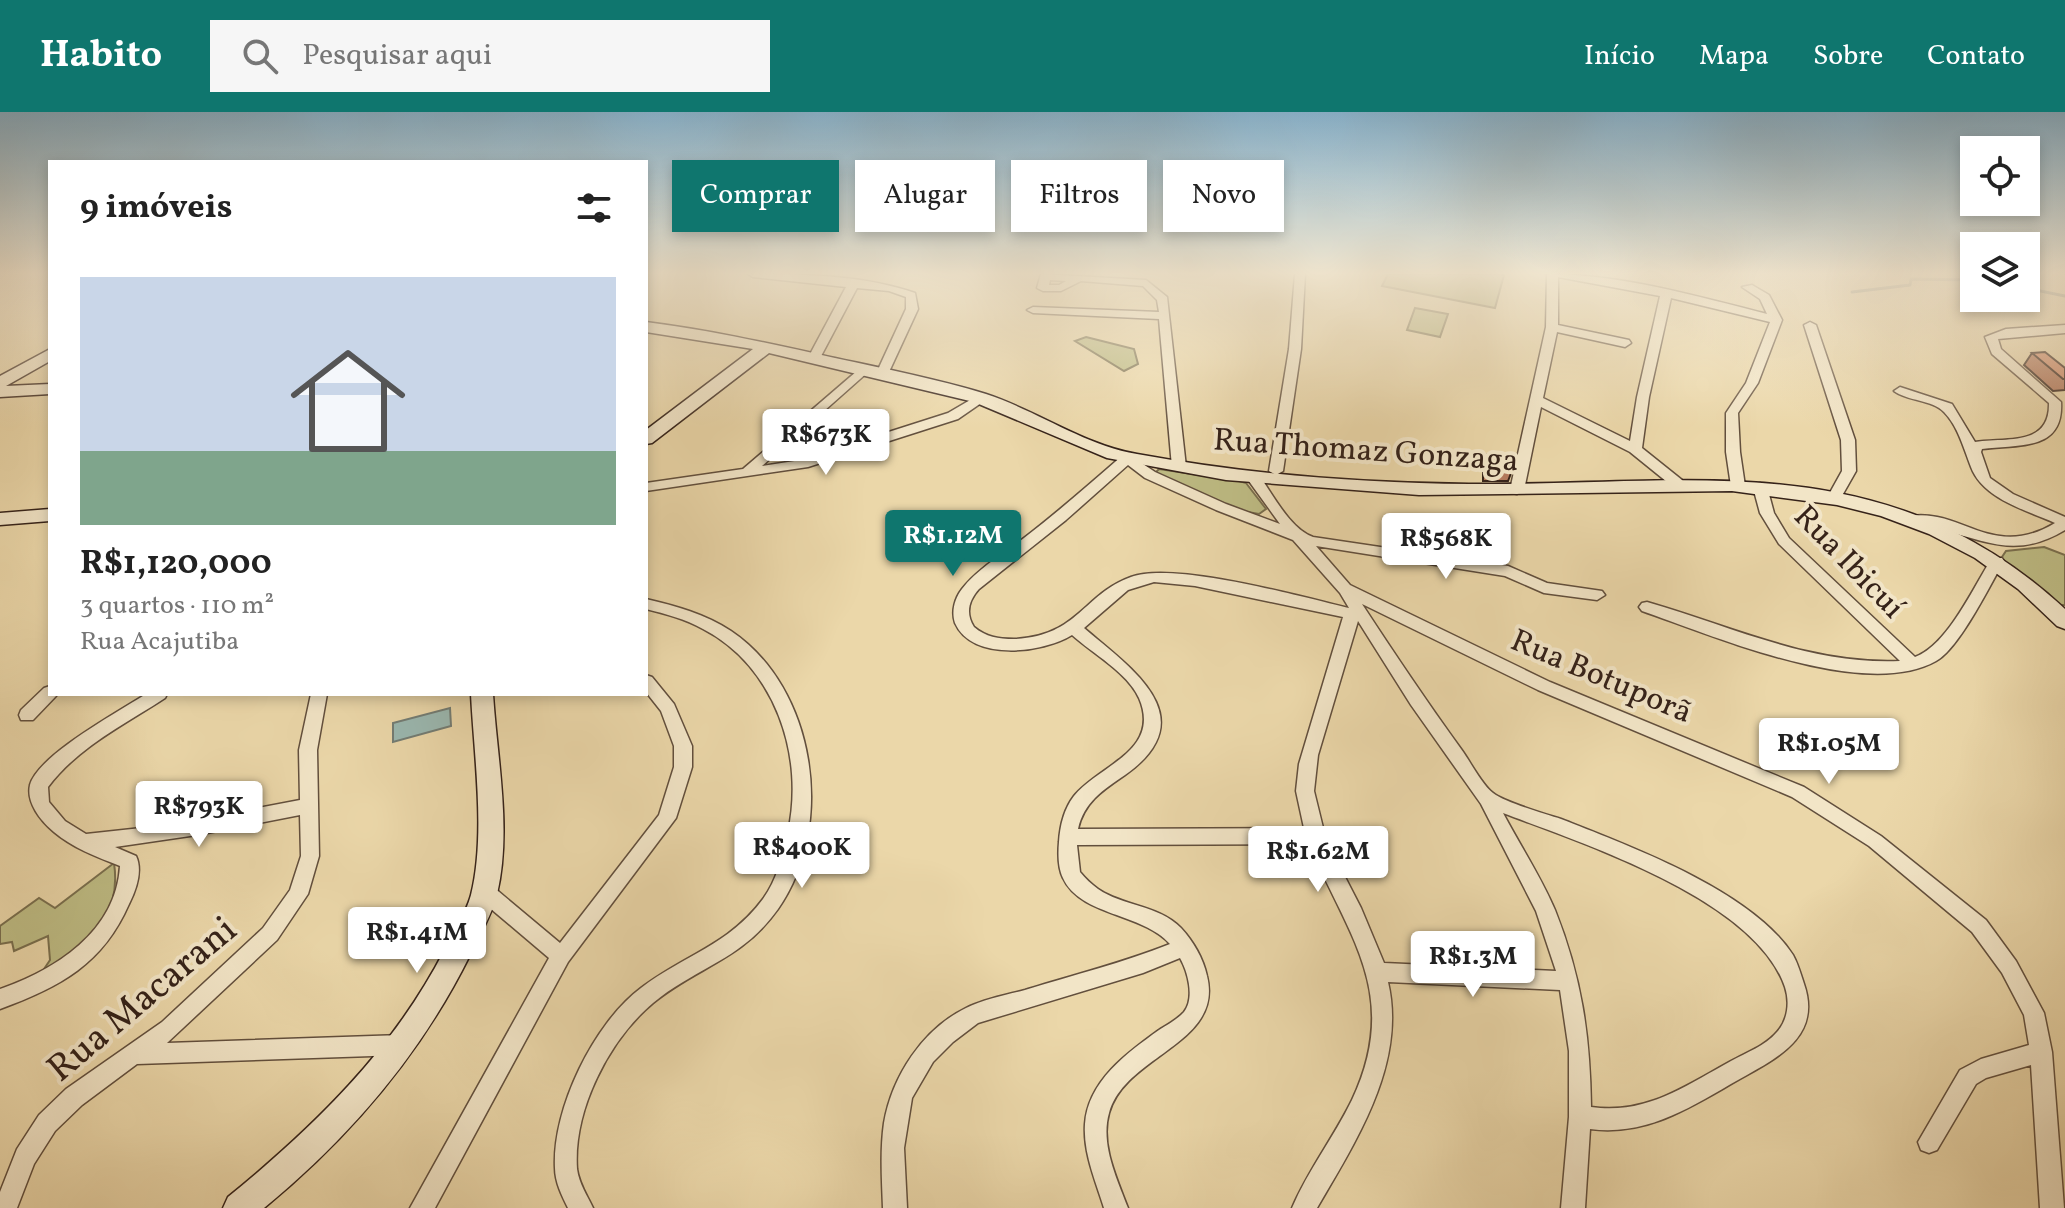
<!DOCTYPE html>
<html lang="pt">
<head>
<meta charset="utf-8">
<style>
	:root { --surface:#fff; --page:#f6f6f6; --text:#222; --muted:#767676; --accent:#0f766e }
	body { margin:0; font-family:Vollkorn,serif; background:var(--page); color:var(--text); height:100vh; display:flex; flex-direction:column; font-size:30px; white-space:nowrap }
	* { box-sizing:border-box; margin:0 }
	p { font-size:26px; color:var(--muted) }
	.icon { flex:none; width:44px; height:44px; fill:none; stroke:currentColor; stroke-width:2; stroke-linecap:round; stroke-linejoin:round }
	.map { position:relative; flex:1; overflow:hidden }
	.panel { position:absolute; left:48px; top:48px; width:600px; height:536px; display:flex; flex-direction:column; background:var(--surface); border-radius:0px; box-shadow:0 4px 12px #0003 }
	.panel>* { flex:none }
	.banner { position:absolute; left:672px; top:48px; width:760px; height:72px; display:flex; gap:16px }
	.fabs { position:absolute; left:1960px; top:24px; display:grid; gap:16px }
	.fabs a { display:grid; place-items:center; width:80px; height:80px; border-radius:0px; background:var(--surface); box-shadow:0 4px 12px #0003; font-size:40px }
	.price { position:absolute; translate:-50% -68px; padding:0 18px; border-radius:8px; background:#fff; color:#222; font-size:26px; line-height:52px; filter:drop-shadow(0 2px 4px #0008) }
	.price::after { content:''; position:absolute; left:50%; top:48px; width:24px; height:18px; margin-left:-12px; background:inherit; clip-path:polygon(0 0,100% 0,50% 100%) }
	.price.active { background:var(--accent); color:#fff }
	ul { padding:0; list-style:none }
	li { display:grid; align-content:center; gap:16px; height:424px; padding:0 32px }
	li span { display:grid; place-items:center; height:248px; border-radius:0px; color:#555 }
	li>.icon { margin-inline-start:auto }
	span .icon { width:144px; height:144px; fill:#fffc; stroke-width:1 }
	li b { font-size:34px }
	h2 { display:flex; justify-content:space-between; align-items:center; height:96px; padding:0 32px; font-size:34px }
	.pill { padding:0 28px; border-radius:0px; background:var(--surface); box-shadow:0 4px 12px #0003; font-size:28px; line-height:72px }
	.pill.active { background:var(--accent); color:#fff }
	header { display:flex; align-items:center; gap:48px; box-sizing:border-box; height:112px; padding:0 40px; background:var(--accent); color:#fff }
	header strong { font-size:38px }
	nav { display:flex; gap:44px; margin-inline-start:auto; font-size:28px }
	.search { width:560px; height:72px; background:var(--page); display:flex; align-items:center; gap:20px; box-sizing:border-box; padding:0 28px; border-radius:0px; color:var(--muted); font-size:30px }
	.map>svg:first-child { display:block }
</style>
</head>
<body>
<header>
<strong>Habito</strong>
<div class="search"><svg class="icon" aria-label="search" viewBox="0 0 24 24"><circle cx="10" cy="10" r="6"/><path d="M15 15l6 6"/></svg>Pesquisar aqui</div>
<nav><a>Início</a><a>Mapa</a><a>Sobre</a><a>Contato</a></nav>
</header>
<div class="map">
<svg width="2065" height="1096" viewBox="0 0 2065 1096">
	<rect width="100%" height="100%" fill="#ebd7a9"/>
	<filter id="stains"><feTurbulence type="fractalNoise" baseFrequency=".0025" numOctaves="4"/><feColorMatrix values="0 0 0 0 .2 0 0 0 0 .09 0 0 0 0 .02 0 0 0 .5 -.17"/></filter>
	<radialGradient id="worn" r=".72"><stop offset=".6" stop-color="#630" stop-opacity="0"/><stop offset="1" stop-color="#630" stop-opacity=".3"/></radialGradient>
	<g fill="#bebc84" stroke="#7a6f4e" stroke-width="2">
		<polygon points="1388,162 1498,162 1504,163 1495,196 1382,174"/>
		<polygon points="1415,196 1448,202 1440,225 1407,218"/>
		<polygon points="1086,225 1134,237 1138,252 1124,259 1075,229"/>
		<polygon points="1159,357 1239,369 1246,371 1266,397 1259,402 1242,399 1155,361"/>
		<polygon points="2044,435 2065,443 2065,493 2060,493 2000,448 2006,439"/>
		<path d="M114,751C122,805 90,828 53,861L44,857L50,848L48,824L14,839L12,830L0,832V814L39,786L55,796Z"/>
	</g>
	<polygon fill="#9ab8b1" stroke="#727c74" stroke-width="2" points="450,596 451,614 393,630 393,611"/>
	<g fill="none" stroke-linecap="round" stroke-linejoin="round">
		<g stroke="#727c74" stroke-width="3">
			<polyline points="2026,176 2065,184"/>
			<polyline points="1852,180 1910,173 1911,167 1974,168"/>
		</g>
		<g stroke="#624f3d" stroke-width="3">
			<g id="street">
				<path d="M748,162C802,162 863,163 915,181L918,197L888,262L882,266L876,262L906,197V185L889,179L857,176L820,246L814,250L808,246L846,175L753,165Z"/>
				<path d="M1041,162L1146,168L1167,185L1186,355L1184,358L1179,359L1172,355L1159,207L1033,201L1027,198L1033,195L1159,200L1157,188L1143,174L1081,169L1061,179H1043L1037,176ZM1050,168L1066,169L1059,173H1049Z"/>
				<polygon points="1295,162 1305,162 1301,237 1283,359 1276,363 1269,359 1289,237"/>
				<path d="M1547,162C1620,162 1696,184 1767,202L1760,187L1742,175L1752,173L1769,183L1782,208L1758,271L1738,301L1740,340L1745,374L1743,377H1733L1731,374L1726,340V301L1746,271L1770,210L1671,186L1649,285L1642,336L1682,368L1684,371L1682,374H1672L1630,340L1541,295L1524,378L1517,382L1512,381L1510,378L1546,215ZM1558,165L1660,184L1637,285L1630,329L1543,286L1557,220L1625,235L1631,231L1629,228L1558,213Z"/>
				<polygon points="1810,210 1816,213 1855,328 1856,359 1839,389 1834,390 1827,386 1842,359 1841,328 1804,213"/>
				<path d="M2065,213V221L1998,227L2001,237L2061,290C2064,340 2018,332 1982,337L1981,340L1990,366L2013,382L2065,405V418C2018,446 1991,431 1943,418C1930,414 1918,414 1905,411L1903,408L1905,405C1961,393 1990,450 2055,411C2026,398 1983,387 1971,355C1964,337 1958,314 1944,300C1933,288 1907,289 1894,279L1900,275L1952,292L1975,330C2006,325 2050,335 2049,291L1992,242L1985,225L2006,217Z"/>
				<polygon points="864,253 870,257 868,260 762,354 801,348 948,301 977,284 985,284 987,287 958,307 808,355 646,379 646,371 743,357"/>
				<path d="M1128,342L1155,360L1226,392L1280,412L1246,365L1253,361L1258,362C1273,382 1289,416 1313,425L1508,454L1547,471L1602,479L1605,483L1597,488L1544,481L1505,464L1316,434L1350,473L1550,570L1804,675L1881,724L1986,808L2016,849L2044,901L2052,940L2064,1096H2040L2031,953L1986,966L1976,972L1937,1038L1929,1041L1921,1038L1918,1030L1960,958L1981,947L2029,933L2024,903L2002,861L1972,820L1869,734L1792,685L1538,578L1362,492C1394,541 1427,590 1461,637C1470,649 1482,673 1493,681C1504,690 1545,702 1561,707C1630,734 1752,779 1793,843C1798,852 1801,863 1804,872C1821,921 1783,943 1747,963C1696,991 1651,1025 1590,1017L1585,1096H1561L1569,1005V939L1560,878L1388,870C1407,951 1356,1029 1317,1096H1292C1308,1058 1334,1025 1352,988C1402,882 1348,824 1309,732L1077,733L1080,760C1085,766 1091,772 1098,777C1122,794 1159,793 1181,816C1193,829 1203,846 1207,864C1224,932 1125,943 1109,1001C1100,1032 1117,1067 1128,1096H1104C1096,1070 1083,1041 1085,1012C1088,969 1127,941 1159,918C1167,913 1178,907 1184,900C1195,886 1188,860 1180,846L1143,861L978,911L953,930L933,950L912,986L904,1036L907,1096H883C882,1068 880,1039 884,1011C892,964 923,917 966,896C984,887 1006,883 1025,878C1073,863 1123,851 1170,832C1143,801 1080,804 1063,766C1058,756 1058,741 1059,730C1060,714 1064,697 1074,684C1099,653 1162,639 1139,586C1127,560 1093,542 1072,523C1043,541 972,550 955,511C951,499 955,486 962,477C977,457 1005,441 1024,426C1058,400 1091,371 1123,343ZM1128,353L1145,366L1216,398L1293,428L1340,481L1349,496C1302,485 1173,449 1131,465C1082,483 1079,524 1014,527C998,527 986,525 974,515C965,501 969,488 979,477L1066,408ZM1154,470L1195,474L1343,505L1299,652L1296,679L1304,716L1078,717C1084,690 1103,678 1125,663C1206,606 1131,556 1084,516L1128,478ZM1358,509L1411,593L1481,692L1536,799L1556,859L1384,851L1361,796L1326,728L1314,679L1318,643ZM1503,701C1584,732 1755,787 1785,875C1790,890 1788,908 1777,920C1765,934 1747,940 1731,949C1685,974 1646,1003 1591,995C1590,924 1582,866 1555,798C1541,765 1520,733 1503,701Z"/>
				<path d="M1760,371L1767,375L1774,401L1789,426L1915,545C1948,533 1974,474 1992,446H2002L2004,449C1990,473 1959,537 1936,549C1865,589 1714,524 1642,499L1639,495L1642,491L1647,490C1731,514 1810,553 1900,549L1779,432L1760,401L1753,375Z"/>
				<path d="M646,487C676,494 705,502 731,519C816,576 836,714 778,797C741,849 698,854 653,891C609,928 573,998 577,1057C579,1072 587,1083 593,1096H568C562,1084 555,1070 555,1056C552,997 594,911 641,876C684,843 729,833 763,787C777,768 783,743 788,720C805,644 775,554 703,517C685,507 666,502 646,497Z"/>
				<polygon points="646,563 652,565 674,592 692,634 692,655 676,706 568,850 435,1096 410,1096 549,846 478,786 475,780 478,774 485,772 492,774 560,831 659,703 674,655 674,634 661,599 646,580"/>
				<polygon points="50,574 50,582 57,582 56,584 33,608 21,608 19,603 21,598 44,576"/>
				<path d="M146,582H167L165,586C124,613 78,635 48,675L49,690L65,709L86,722L169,713L300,688L299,638L311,582H327L317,638L319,744L308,782L277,828L167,931L402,923L409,926L413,933L409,940L402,943L137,952L82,993L55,1019L34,1052L17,1096H0V1080L17,1037L39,1003L66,977L162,910L263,816L290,778L301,744L300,703L197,723L115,735L136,744C143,759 136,778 129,792C103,852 60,875 0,897V877C55,858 116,820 120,754C97,745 73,736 54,720C41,709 26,691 30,673C38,643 120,599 146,582Z"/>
			</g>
		</g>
		<g stroke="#352219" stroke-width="3">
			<g id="secondary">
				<path d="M646,210C710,218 772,232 835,246C886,257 937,267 986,282C1038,299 1084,333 1137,342C1246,362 1358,371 1469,372C1690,374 1884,330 2065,497V517L2057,514L2018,477L1975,446L1929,422L1881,404L1837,393L1732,379L1419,383L1226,368L1107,346L974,290L769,241L652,331L646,332V318L753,237L646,220Z"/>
				<polygon points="50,237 50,249 6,274 50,272 50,282 0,285 0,264"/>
				<polygon points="50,397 50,409 0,413 0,401"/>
				<path d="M471,582H493C497,646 512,719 497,782C492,803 479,824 470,843C420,944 350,1025 264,1096H223L228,1085C314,1015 393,938 444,839C453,821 466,802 471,783C486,723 474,644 471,582Z"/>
			</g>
		</g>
		<use href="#street" fill="#f2e5c7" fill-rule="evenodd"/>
		<use href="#secondary" fill="#f2e5c7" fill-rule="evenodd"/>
	</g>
	<g fill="#b67a5e" stroke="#352219" stroke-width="2">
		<polygon points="2032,241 2065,256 2065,278 2053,279 2024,253"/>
		<polygon points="1487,343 1513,356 1508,369 1483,369 1483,356"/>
	</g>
	<g fill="#d48e6d" stroke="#352219" stroke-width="2">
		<polygon points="2045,240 2065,256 2065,267 2063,267 2032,241"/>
		<polygon points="1487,343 1514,349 1513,356 1487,356"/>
	</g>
	<linearGradient id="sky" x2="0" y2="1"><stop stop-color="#89b6d2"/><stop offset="0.51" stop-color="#f6edd8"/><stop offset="1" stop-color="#f6edd8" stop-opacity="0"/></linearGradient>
	<rect width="2065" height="316" fill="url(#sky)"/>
	<g text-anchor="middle" stroke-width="8" stroke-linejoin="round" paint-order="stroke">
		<g font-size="32" fill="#352219" stroke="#f2e5c7">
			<text transform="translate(1366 337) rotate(4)" y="11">Rua Thomaz Gonzaga</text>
			<text transform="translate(1850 449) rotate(46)" y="11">Rua Ibicuí</text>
			<text transform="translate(1602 563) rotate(23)" y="11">Rua Botuporã</text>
		</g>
		<g font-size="38" fill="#352219" stroke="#f2e5c7">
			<text transform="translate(141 886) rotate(-40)" y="13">Rua Macarani</text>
		</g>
	</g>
	<rect width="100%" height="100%" filter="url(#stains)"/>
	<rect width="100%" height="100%" fill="url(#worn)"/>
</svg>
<div class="fabs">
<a><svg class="icon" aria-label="locate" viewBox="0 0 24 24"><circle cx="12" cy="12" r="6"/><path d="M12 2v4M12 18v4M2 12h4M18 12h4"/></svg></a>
<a><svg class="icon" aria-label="layers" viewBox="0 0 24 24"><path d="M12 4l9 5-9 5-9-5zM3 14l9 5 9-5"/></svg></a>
</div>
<b class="price" style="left:826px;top:365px">R$673K</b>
<b class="price active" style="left:953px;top:466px">R$1.12M</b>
<b class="price" style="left:1446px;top:469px">R$568K</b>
<b class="price" style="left:1829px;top:674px">R$1.05M</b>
<b class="price" style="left:199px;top:737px">R$793K</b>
<b class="price" style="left:802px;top:778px">R$400K</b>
<b class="price" style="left:1318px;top:782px">R$1.62M</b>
<b class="price" style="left:417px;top:863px">R$1.41M</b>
<b class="price" style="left:1473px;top:887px">R$1.3M</b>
<div class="banner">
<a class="pill active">Comprar</a>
<a class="pill">Alugar</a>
<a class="pill">Filtros</a>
<a class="pill">Novo</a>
</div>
<section class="panel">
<h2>9 imóveis<svg class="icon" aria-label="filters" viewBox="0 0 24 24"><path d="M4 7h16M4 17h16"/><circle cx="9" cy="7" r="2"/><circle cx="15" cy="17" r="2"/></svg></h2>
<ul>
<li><span style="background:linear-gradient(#c9d6e8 70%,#7fa58c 0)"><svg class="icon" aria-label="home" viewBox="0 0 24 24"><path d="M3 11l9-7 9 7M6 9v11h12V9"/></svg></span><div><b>R$1,120,000</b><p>3 quartos · 110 m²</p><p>Rua Acajutiba</p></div></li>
</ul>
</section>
</div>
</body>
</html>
